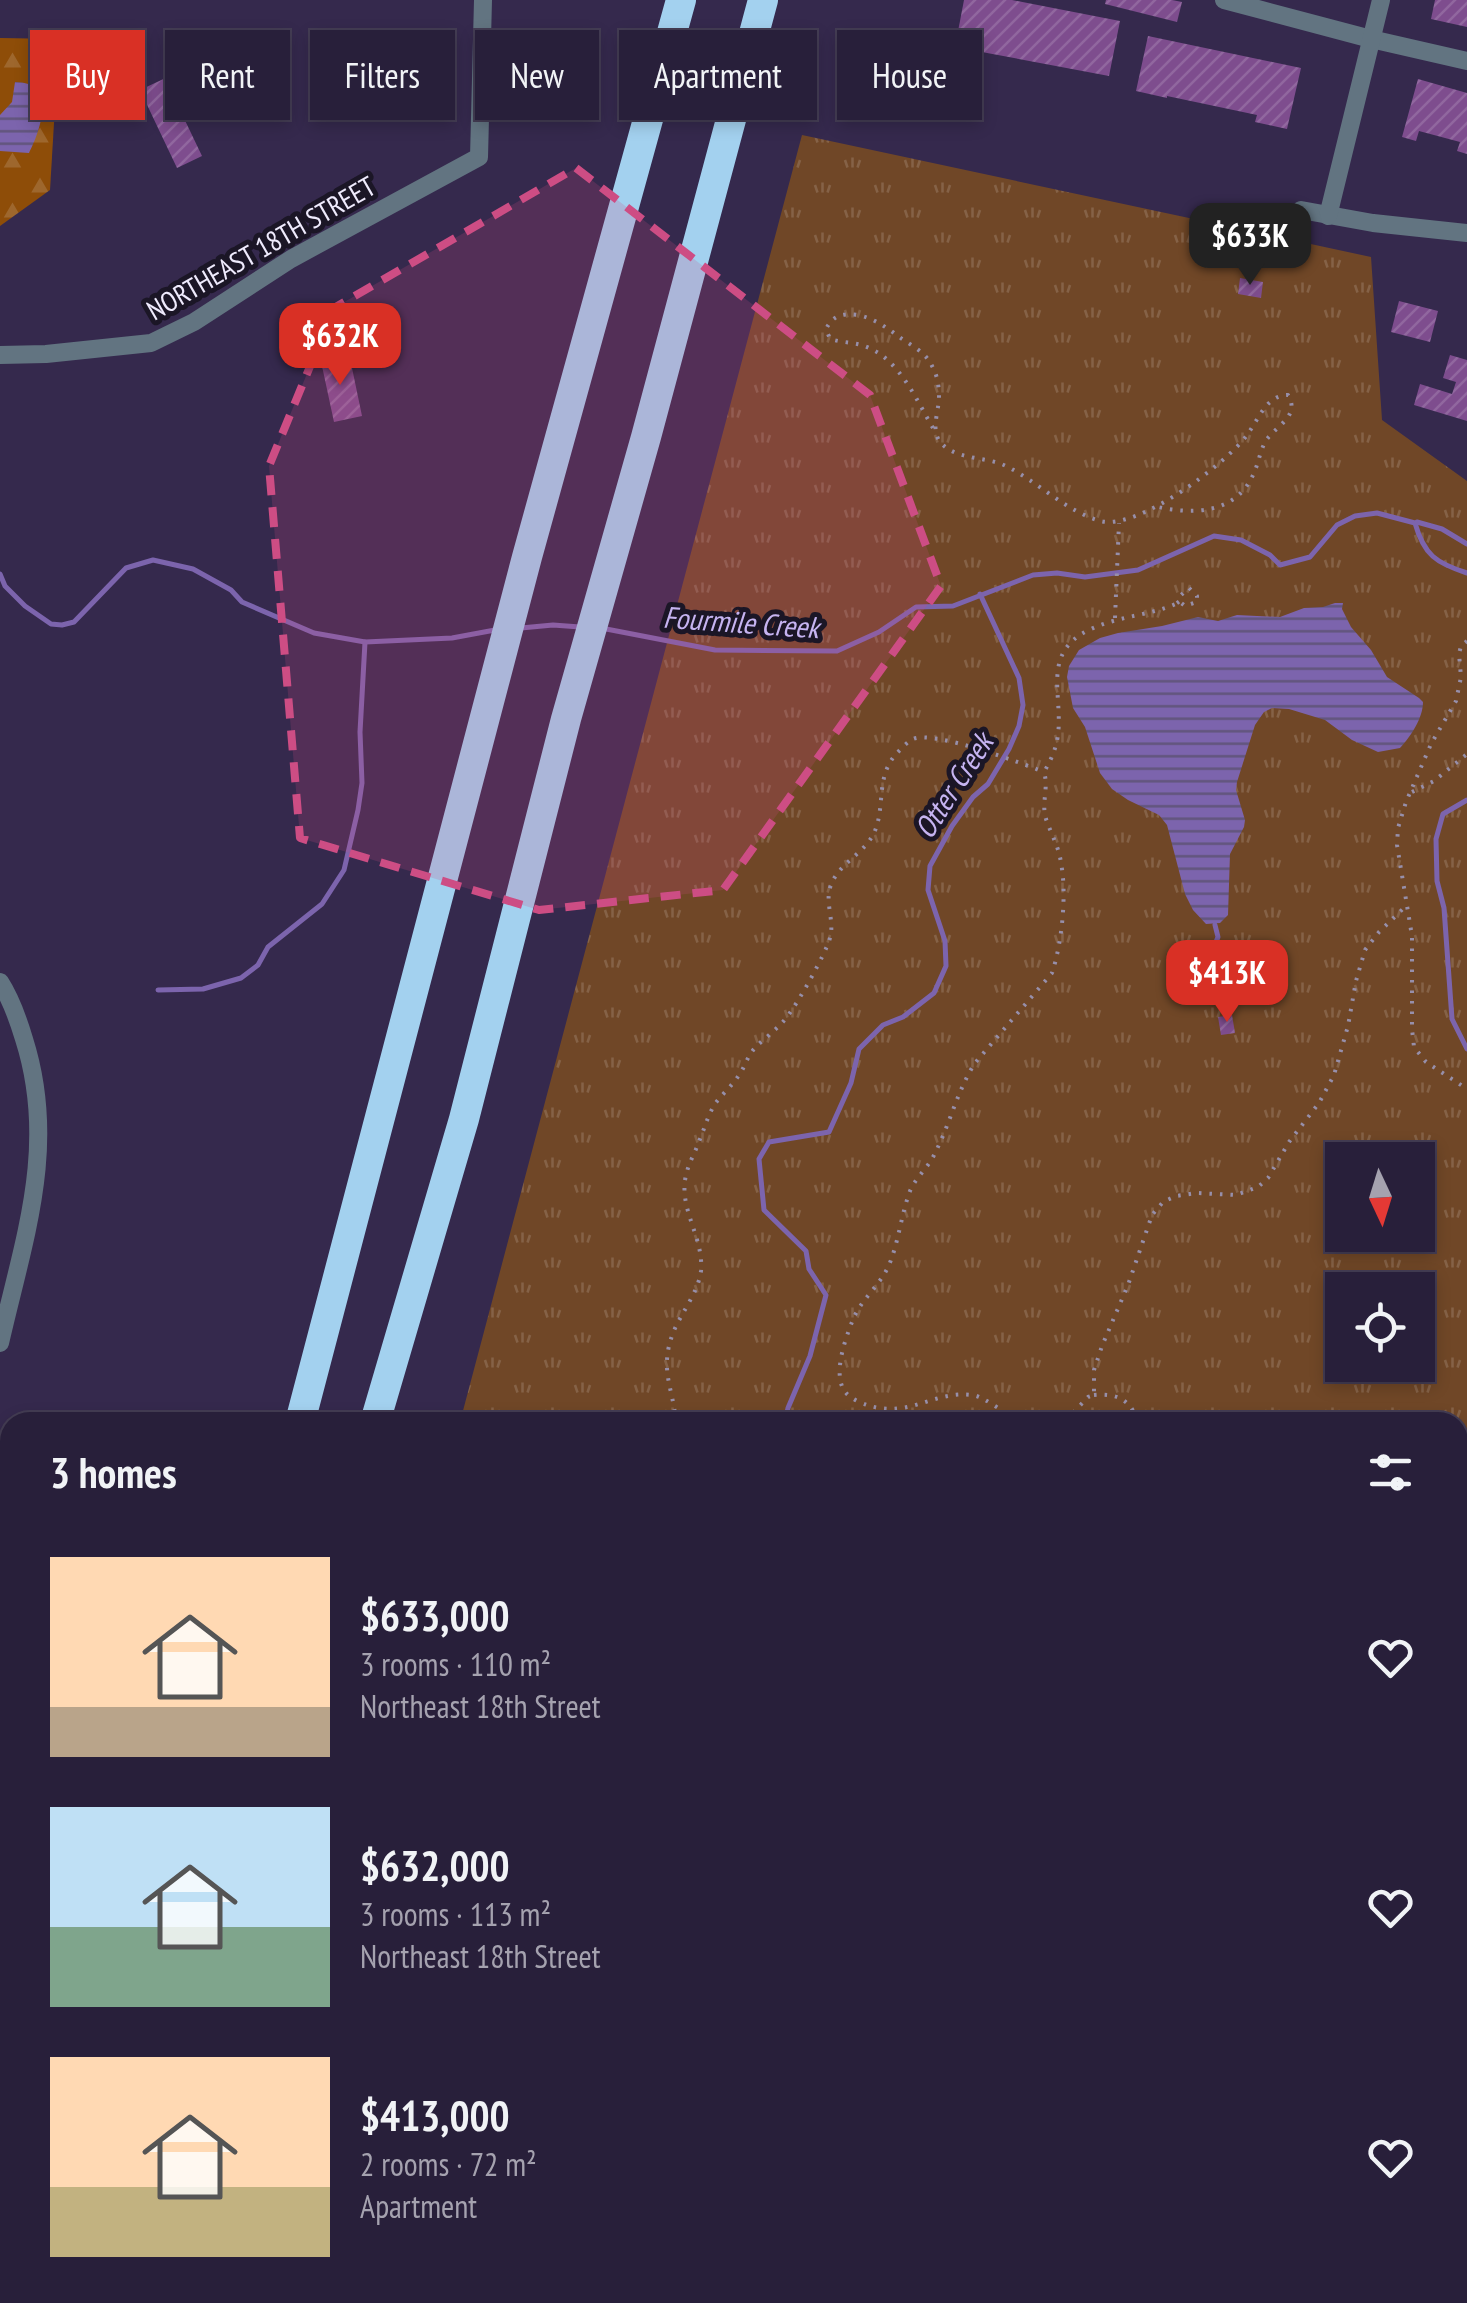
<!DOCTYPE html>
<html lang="en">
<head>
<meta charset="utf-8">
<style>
	:root { --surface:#281f3a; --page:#302742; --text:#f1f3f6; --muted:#a5a2af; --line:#443d54; --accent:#d93025 }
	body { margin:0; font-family:"PT Sans Narrow",sans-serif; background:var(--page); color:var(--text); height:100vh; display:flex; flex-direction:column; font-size:38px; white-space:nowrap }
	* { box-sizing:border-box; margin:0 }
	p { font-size:32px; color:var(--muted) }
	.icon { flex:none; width:55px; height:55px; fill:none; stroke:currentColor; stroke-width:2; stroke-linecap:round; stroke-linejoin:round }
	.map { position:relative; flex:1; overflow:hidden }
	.details { position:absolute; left:0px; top:1412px; width:1468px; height:892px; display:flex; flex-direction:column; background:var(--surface); border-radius:30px 30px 0 0; box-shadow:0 5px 15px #0003,0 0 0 2px var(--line) }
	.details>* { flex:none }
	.top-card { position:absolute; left:30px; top:30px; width:1408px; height:90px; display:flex; gap:20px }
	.needle { width:65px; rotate:176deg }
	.fabs { position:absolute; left:1325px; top:1142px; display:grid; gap:20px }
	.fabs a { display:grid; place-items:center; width:110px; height:110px; border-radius:0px; background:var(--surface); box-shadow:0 5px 15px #0003,0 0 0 2px var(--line); font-size:50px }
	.price { position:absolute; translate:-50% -85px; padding:0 22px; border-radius:20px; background:var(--accent); color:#fff; font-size:32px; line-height:65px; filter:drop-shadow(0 2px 5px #0008) }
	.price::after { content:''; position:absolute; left:50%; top:60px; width:30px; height:22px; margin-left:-15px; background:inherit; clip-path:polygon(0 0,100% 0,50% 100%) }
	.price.current { background:#222; color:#fff }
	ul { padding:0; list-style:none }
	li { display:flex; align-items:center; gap:30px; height:250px; padding:0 50px }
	li span { display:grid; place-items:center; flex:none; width:280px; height:200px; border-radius:0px; color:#555 }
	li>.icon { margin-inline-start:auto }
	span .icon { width:120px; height:120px; fill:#fffc; stroke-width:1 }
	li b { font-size:42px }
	h2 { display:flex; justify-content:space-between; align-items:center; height:120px; padding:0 50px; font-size:42px }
	.tag { padding:0 35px; border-radius:0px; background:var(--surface); box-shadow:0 5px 15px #0003,0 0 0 2px var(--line); font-size:35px; line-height:90px }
	.tag.current { background:var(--accent); color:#fff }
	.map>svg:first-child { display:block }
</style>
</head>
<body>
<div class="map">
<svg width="1467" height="2303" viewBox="0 0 1467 2303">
	<defs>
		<pattern id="grass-tufts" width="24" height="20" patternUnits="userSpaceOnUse" patternTransform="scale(2.5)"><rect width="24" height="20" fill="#704727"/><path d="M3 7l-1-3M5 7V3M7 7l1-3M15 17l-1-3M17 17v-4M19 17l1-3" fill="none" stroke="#856247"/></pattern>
		<pattern id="forest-firs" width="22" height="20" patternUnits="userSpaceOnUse" patternTransform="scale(2.5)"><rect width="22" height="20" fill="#8e4d08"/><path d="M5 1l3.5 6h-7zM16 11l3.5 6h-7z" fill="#9e672d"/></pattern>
		<pattern id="water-rules" width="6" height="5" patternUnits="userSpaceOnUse" patternTransform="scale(2.5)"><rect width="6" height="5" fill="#7c64ad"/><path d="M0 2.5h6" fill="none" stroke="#62557c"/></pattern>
		<pattern id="building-hatch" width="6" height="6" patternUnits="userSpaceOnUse" patternTransform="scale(2.5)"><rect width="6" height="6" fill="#7e4d8e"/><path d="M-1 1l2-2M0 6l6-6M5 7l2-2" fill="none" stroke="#91679f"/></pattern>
	</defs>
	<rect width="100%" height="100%" fill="#35294d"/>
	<g fill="url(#grass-tufts)" fill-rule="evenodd">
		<path d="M802,135L1371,257L1382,420L1467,481V2012L1461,2002L1458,1983V1422H460ZM1342,1160H1418V1235H1342ZM1342,1290H1418V1365H1342Z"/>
		<polygon points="224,2295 1126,2295 1126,2303 222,2303"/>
	</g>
	<polygon fill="url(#forest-firs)" points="0,38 59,39 50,190 0,226"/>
	<g fill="url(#water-rules)">
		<path d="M15,82C57,82 41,130 29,153L0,151V115L12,102Z"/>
		<path d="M1335,603H1343L1342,609L1351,627L1371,650L1387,677L1419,698L1423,702C1423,718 1411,736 1400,748L1378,752L1352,740L1325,720L1289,709L1272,708L1264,712L1255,725L1237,782L1236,790L1245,820L1244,827L1230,854L1228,915L1220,923L1206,924L1193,910L1185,894L1167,825L1159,815L1128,800L1112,789L1100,773L1085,727L1073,708L1067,677L1069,666L1079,650L1100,638L1118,633L1162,626L1198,617L1218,621L1237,615L1280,617L1304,608L1323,607Z"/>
	</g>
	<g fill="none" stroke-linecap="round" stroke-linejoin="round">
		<g stroke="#7c64ad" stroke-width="5">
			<polyline points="1417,522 1442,529 1467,544"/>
			<polyline points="0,574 5,586 25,606 51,624 62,625 74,622 126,568 153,560 193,569 231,590 242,602 314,633 365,642 452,638 495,630"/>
			<polyline points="521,628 553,625 580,627"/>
			<path d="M601,628L715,650L837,651L879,632L916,607L953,606L1033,575L1057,573L1085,577L1138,570L1214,536L1241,540L1270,555L1280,565L1310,557L1337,525L1355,516L1377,513L1415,523C1424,555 1436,563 1467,573"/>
			<polyline points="1467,800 1443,814 1436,839 1437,881 1444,908 1452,1019 1467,1049"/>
			<polyline points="1215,925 1218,937 1216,942 1207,946 1208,960 1216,970 1225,971 1239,979"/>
			<polyline points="1202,981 1216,970"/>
			<polyline points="158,990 203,989 241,978 258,965 268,947 322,904 344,870 358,810 362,783 360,732 365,642"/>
			<polyline points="785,1422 788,1408 810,1356 826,1295 809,1269 806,1251 764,1210 759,1159 769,1142 829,1132 851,1083 859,1049 883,1025 903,1017 934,993 946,966 945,941 928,890 930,866 952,826 973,797 988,784 1009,749 1019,726 1023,705 1019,678 980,594"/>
			<polyline points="725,2303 734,2295"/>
		</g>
	</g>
	<g fill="url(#building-hatch)">
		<polygon points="964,0 1012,0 1120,21 1109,76 955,47"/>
		<polygon points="1106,0 1172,0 1182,2 1177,22 1105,4"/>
		<polygon points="1435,0 1467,0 1467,27 1431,19"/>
		<polygon points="1148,36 1301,68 1287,129 1255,122 1257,115 1167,96 1167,98 1136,91"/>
		<polygon points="392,42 393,66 386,66 386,84 358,85 358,78 344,79 344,59 349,59 348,43"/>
		<polygon points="172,75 178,87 189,82 198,101 180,110 202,156 177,168 140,90"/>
		<polygon points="1418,79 1467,93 1467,154 1457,151 1460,142 1419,131 1416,141 1402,137"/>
		<polygon points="1240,278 1263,282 1261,298 1238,294"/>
		<polygon points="1399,301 1438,311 1430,342 1391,332"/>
		<polygon points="334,349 339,371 352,368 362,416 334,422 319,352"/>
		<polygon points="1450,355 1467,360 1467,421 1414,405 1420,384 1452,394 1456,382 1443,378"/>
		<polygon points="1232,1015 1235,1033 1221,1035 1218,1017"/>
		<polygon points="1051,1414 1069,1419 1068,1422 1038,1422 1040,1415 1051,1417"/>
		<polygon points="1467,2070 1467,2137 1458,2143 1458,2076"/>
		<polygon points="1156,2295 1217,2295 1224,2303 1150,2303"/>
		<polygon points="1385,2295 1407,2295 1415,2303 1376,2303"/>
	</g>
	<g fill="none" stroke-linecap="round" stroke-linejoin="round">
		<g stroke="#978faa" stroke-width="4" stroke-dasharray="2.5 8" stroke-linecap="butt">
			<path d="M933,428C917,401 900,361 869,348C857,342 843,343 830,339L826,329C833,315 843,313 858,315C873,318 886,327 898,336C910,345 926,352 932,366C937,374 939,386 939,396C939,416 926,437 950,450C967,460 989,457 1008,467C1039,483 1066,511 1100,521C1137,531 1226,464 1247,435C1259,419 1266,395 1288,395C1300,415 1279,424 1267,439C1260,449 1259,463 1253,475C1236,513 1194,515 1158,507"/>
			<polyline points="1115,618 1119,523"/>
			<polyline points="1467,641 1461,646 1459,654 1461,677 1456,701 1431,744 1406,802 1398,828 1397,845 1412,936 1412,1029 1414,1047 1426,1062 1467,1089"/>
			<polyline points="1412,792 1434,781 1467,754"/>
			<path d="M1094,1395C1117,1393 1131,1400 1138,1422"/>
			<path d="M676,1422C673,1387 659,1370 673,1333C681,1313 698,1293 701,1271C704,1237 678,1209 686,1175C689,1162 696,1151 700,1139C705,1127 708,1115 715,1104C722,1094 732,1086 739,1075C745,1067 747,1057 754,1049C764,1038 777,1030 786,1018C797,1005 826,953 830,938C835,920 824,902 831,885C839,863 864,854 874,833C886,807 875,778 896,754C901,749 907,742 913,739C934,730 1021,763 1044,772"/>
			<path d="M1025,1422C1007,1417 985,1396 972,1395C934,1390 909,1419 867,1405C861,1403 852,1399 847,1394C831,1378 845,1340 852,1322C860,1300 880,1286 889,1265C899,1241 901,1215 910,1191C916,1177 929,1167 935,1153C950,1124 957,1091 975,1063L1052,973C1062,943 1067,894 1061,863C1059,847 1051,834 1046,819C1041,803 1049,788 1044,772C1051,760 1056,749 1058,735C1063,694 1041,653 1089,630C1120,615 1151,616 1180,602L1185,606L1197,602V596L1189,588L1180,596V601L1173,606"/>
			<polyline points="1073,1422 1071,1415 1088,1397 1094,1395 1094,1370 1102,1346 1128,1285 1152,1215 1163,1202 1176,1196 1197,1193 1236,1195 1258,1187 1268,1178 1289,1142 1319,1103 1334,1075 1348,1026 1356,981 1365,950 1379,932 1407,905"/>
			<polyline points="1458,1866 1467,1872"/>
			<polyline points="459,2303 459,2295"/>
			<polyline points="683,2303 685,2295"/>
			<polyline points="952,2303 953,2295"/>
			<polyline points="1009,2303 1024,2295"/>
		</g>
		<g stroke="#627481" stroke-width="18">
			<polyline points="1224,0 1371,39 1467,61"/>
			<polyline points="1301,210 1373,223 1467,233"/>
			<polyline points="1328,216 1381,0"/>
			<polyline points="0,355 46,354 151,343 194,322 291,259 479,157 483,0"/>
			<path d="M0,982C11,999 18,1019 24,1039C58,1146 24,1238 0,1343"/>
			<polyline points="1458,2255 1467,2264"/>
			<polyline points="1317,2303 1323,2295"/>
		</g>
		<g stroke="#a3d1ef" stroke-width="30">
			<polyline points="300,1422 527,557 681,0"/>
			<polyline points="375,1422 464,1119 566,719 646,437 763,0"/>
			<polyline points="61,2303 64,2295"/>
			<polyline points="132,2303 134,2295"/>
		</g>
	</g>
	<path fill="#cd4d84" fill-opacity="0.2" stroke="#cd4d84" stroke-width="8" stroke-dasharray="20 12" stroke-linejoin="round" d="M576,168L870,395L941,586L723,890L539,910L300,838L269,466L334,308Z"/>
	<g text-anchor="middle" stroke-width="10" stroke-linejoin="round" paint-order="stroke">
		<g font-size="28" fill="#efebfd" stroke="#1b1626">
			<text transform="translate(261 248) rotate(-30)" y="10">NORTHEAST 18TH STREET</text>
		</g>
		<g font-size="30" font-style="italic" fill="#c6b4f1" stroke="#1b1626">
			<text transform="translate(741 623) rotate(4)" y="10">Fourmile Creek</text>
			<text transform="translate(954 786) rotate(-57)" y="10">Otter Creek</text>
		</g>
	</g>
</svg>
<div class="fabs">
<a><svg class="needle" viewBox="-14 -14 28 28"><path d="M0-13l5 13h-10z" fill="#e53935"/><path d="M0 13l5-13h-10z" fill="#a5a2af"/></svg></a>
<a><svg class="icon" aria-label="locate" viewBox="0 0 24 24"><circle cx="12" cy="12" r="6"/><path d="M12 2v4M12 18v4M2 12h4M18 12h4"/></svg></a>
</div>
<b class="price current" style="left:1250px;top:288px">$633K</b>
<b class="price" style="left:340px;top:388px">$632K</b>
<b class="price" style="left:1227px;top:1025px">$413K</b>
<div class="top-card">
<a class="tag current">Buy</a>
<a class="tag">Rent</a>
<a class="tag">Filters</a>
<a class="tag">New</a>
<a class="tag">Apartment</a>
<a class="tag">House</a>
</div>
<section class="details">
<h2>3 homes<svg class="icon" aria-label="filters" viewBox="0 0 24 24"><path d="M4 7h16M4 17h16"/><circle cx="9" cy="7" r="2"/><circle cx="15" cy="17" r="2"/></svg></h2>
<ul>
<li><span style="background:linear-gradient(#ffd9b3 75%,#b9a48a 0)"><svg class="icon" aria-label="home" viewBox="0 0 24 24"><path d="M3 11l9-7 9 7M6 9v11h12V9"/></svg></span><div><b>$633,000</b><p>3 rooms · 110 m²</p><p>Northeast 18th Street</p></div><svg class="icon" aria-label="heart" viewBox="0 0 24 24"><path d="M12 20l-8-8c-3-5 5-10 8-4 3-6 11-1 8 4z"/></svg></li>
<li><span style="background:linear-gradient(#bfe0f5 60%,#7fa58c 0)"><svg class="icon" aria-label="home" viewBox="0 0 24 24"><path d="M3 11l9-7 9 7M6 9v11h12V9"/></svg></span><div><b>$632,000</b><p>3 rooms · 113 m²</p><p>Northeast 18th Street</p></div><svg class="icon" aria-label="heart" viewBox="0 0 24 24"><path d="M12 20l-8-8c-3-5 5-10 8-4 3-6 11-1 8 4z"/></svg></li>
<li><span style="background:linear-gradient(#ffd9b3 65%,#c2b280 0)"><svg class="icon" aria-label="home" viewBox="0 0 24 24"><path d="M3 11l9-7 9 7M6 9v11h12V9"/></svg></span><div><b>$413,000</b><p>2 rooms · 72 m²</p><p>Apartment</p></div><svg class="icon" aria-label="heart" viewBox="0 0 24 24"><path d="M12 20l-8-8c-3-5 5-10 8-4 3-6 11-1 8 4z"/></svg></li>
</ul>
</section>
</div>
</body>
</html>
